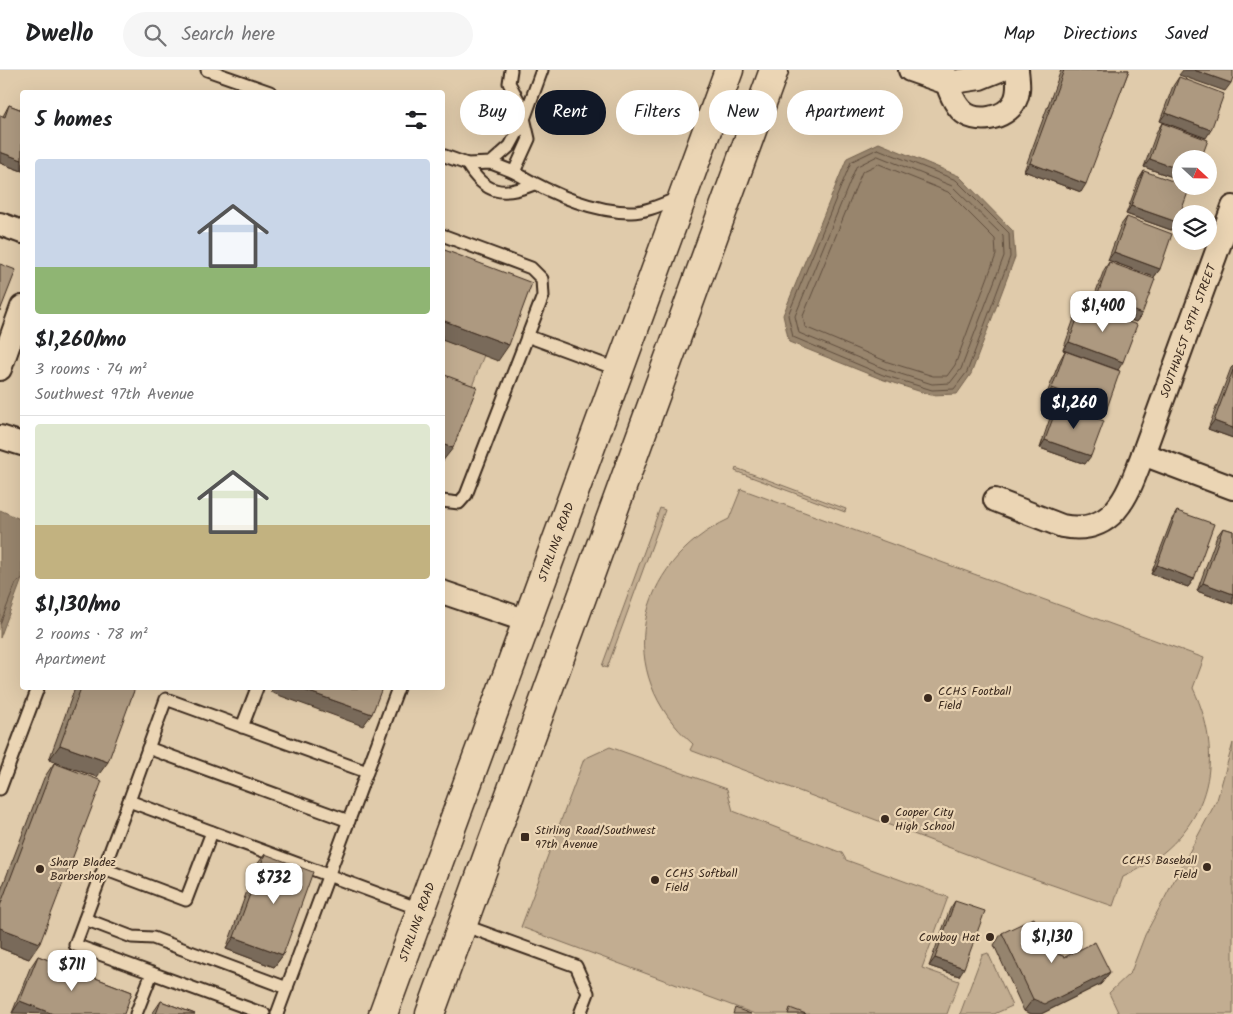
<!DOCTYPE html>
<html lang="en">
<head>
<meta charset="utf-8">
<style>
	:root { --surface:#fff; --page:#f6f6f6; --text:#202124; --muted:#757577; --line:#e0e0e0; --accent:#111827 }
	body { margin:0; font-family:Kalam,sans-serif; background:var(--page); color:var(--text); height:100vh; display:flex; flex-direction:column; font-size:19px; white-space:nowrap }
	* { box-sizing:border-box; margin:0 }
	p { font-size:16px; color:var(--muted) }
	.icon { flex:none; width:28px; height:28px; fill:none; stroke:currentColor; stroke-width:2; stroke-linecap:round; stroke-linejoin:round }
	.map { position:relative; flex:1; overflow:hidden }
	.drawer { position:absolute; left:20px; top:20px; width:425px; height:600px; display:flex; flex-direction:column; background:var(--surface); border-radius:5px; box-shadow:0 5px 20px #0002 }
	.drawer>* { flex:none }
	.guide { position:absolute; left:460px; top:20px; width:475px; height:45px; display:flex; gap:10px }
	.needle { width:32px; rotate:112deg }
	.tools { position:absolute; left:1172px; top:80px; display:grid; gap:10px }
	.tools a { display:grid; place-items:center; width:45px; height:45px; border-radius:50%; background:var(--surface); box-shadow:0 5px 20px #0002; font-size:25px }
	.price { position:absolute; translate:-50% -42px; padding:0 11px; border-radius:10px; background:#fff; color:#222; font-size:16px; line-height:32px; filter:drop-shadow(0 1px 2px #0008) }
	.price::after { content:''; position:absolute; left:50%; top:30px; width:15px; height:11px; margin-left:-8px; background:inherit; clip-path:polygon(0 0,100% 0,50% 100%) }
	.price.current { background:var(--accent); color:#fff }
	ul { padding:0; list-style:none }
	li { display:grid; align-content:center; gap:10px; height:265px; padding:0 15px }
	li+li { border-top:1px solid var(--line) }
	li span { display:grid; place-items:center; height:155px; border-radius:5px; color:#555 }
	li>.icon { margin-inline-start:auto }
	span .icon { width:90px; height:90px; fill:#fffc; stroke-width:1 }
	li b { font-size:21px }
	h2 { display:flex; justify-content:space-between; align-items:center; height:60px; padding:0 15px; font-size:21px }
	.pill { padding:0 18px; border-radius:22px; background:var(--surface); box-shadow:0 5px 20px #0002; font-size:18px; line-height:45px }
	.pill.current { background:var(--accent); color:#fff }
	header { display:flex; align-items:center; gap:30px; box-sizing:border-box; height:70px; padding:0 25px; background:var(--surface); border-bottom:1px solid var(--line) }
	header strong { font-size:24px }
	nav { display:flex; gap:28px; margin-inline-start:auto; font-size:18px }
	.search { width:350px; height:45px; background:var(--page); display:flex; align-items:center; gap:12px; box-sizing:border-box; padding:0 18px; border-radius:28px; color:var(--muted); font-size:19px }
	.map>svg:first-child { display:block }
</style>
</head>
<body>
<header>
<strong>Dwello</strong>
<div class="search"><svg class="icon" aria-label="search" viewBox="0 0 24 24"><circle cx="10" cy="10" r="6"/><path d="M15 15l6 6"/></svg>Search here</div>
<nav><a>Map</a><a>Directions</a><a>Saved</a></nav>
</header>
<div class="map">
<svg width="1233" height="944" viewBox="0 0 1233 944">
	<rect width="100%" height="100%" fill="#e0cbab"/>
	<filter id="ink" filterUnits="userSpaceOnUse"><feTurbulence type="fractalNoise" baseFrequency=".02" numOctaves="2"/><feDisplacementMap in="SourceGraphic" scale="10" xChannelSelector="R" yChannelSelector="G"/><feConvolveMatrix kernelMatrix="1 2 1 2 8 2 1 2 1" color-interpolation-filters="sRGB"/></filter>
	<g filter="url(#ink)">
		<g fill="#c2ad91" stroke="#7e6c58">
			<polygon points="442,270 484,285 466,332 443,324"/>
			<polygon points="736,398 846,439 845,442 735,401"/>
			<path d="M741,419L1204,588L1193,618C1230,697 1204,771 1123,807L1113,836L1009,800L690,680L693,674C612,603 635,493 729,449Z"/>
			<polygon points="660,438 665,440 607,598 602,596"/>
			<polygon points="1233,673 1233,944 1119,944 1109,923 1131,902 1145,865 1217,730"/>
			<polygon points="610,677 727,719 733,741 842,783 846,790 948,827 922,898 959,911 947,944 755,944 521,857 584,689"/>
			<polygon points="988,883 1012,936 994,944 960,944 982,885"/>
		</g>
		<g fill="#98856d" stroke="#73614d">
			<polygon points="879,73 959,106 1013,161 1015,187 971,304 957,324 931,325 881,309 789,272 783,245 847,88"/>
			<polygon points="0,440 22,450 22,509 0,568"/>
		</g>
		<g fill="none" stroke-linecap="round" stroke-linejoin="round">
			<g stroke="#604e3e" stroke-width="1">
				<polygon points="878,79 956,110 1009,163 1010,187 967,302 954,319 932,320 883,305 793,267 788,245 851,92"/>
				<polygon points="878,86 952,116 1003,166 1004,186 961,299 950,313 932,314 885,299 799,263 795,246 856,97"/>
				<polygon points="879,94 948,122 995,169 996,185 955,295 947,306 933,306 888,292 805,257 803,246 862,102"/>
				<polyline points="0,554 16,513 22,509"/>
			</g>
			<g stroke="#3b2a1e" stroke-width="15">
				<g id="service">
					<polyline points="207,0 270,22"/>
					<polyline points="442,85 467,94 491,93 514,102 529,69 521,35 509,13 511,0"/>
					<polyline points="491,93 510,76 523,52 542,0"/>
					<path d="M467,94C485,124 503,127 534,114"/>
					<path d="M514,102C548,122 588,141 629,142C645,143 665,133 680,127"/>
					<polyline points="442,165 531,198 542,209 543,226 466,425 459,433 442,431"/>
					<polyline points="527,266 619,300"/>
					<polyline points="242,657 257,618"/>
					<polyline points="148,678 349,751"/>
					<polyline points="0,719 38,618"/>
					<polyline points="129,731 166,629 367,702"/>
					<polyline points="104,799 186,830 212,762"/>
					<polyline points="85,849 132,867 153,868 287,918"/>
					<polyline points="463,855 576,896 588,923 580,944"/>
					<polyline points="136,944 152,903"/>
					<polyline points="264,944 75,875 129,731 422,840"/>
					<polyline points="277,944 398,618"/>
				</g>
			</g>
			<g stroke="#3b2a1e" stroke-width="26">
				<g id="minor">
					<polyline points="910,0 947,13 980,8 1000,0"/>
					<path d="M944,0C947,14 951,29 961,40C975,55 1006,49 1015,31C1020,21 1018,10 1017,0"/>
					<polyline points="0,154 22,162"/>
					<polyline points="0,299 22,237"/>
					<polyline points="0,367 22,374"/>
					<polyline points="1143,384 1233,418"/>
					<path d="M995,430L1062,456C1115,466 1128,424 1143,384L1233,137"/>
					<polyline points="442,522 527,551"/>
				</g>
			</g>
			<g stroke="#3b2a1e" stroke-width="31">
				<g id="primary">
					<polyline points="383,944 729,0"/>
					<polyline points="430,944 774,0"/>
				</g>
			</g>
			<use href="#service" stroke="#ebd5b4" stroke-width="11"/>
			<use href="#minor" stroke="#ebd5b4" stroke-width="22"/>
			<use href="#primary" stroke="#ebd5b4" stroke-width="28"/>
		</g>
		<g fill="#95846e" stroke="#3b2a1e">
			<polygon points="1061,0 1129,0 1081,122 1024,101"/>
			<polygon points="1179,7 1206,68 1160,51 1173,16"/>
			<polygon points="9,35 22,40 22,101 0,93 3,46"/>
			<polygon points="1162,53 1181,89 1181,110 1144,97 1157,61"/>
			<polygon points="1144,101 1171,160 1126,144 1139,109"/>
			<polygon points="1127,147 1160,199 1154,207 1108,190 1121,155"/>
			<polygon points="1109,192 1142,244 1136,252 1091,235 1104,200"/>
			<polygon points="1082,235 1118,300 1063,280 1076,243"/>
			<polygon points="1065,281 1101,347 1046,326 1060,290"/>
			<polygon points="1233,296 1233,368 1208,359 1231,298"/>
			<polygon points="1058,334 1085,394 1040,378 1052,342"/>
			<polygon points="1177,441 1194,509 1188,517 1151,504 1172,449"/>
			<polygon points="1223,458 1233,461 1233,534 1197,521 1217,466"/>
			<polygon points="75,618 135,618 97,707 49,690"/>
			<polygon points="54,693 29,889 0,878 0,823 44,708"/>
			<polygon points="265,784 283,885 274,897 226,879 256,796"/>
			<polygon points="955,831 959,906 929,896 950,839"/>
			<polygon points="1002,863 1049,880 1065,887 1110,902 1101,914 1041,944 1032,944 1024,941 994,875"/>
			<polygon points="38,886 132,922 12,943 30,898"/>
			<polygon points="161,931 195,944 152,944"/>
		</g>
		<g fill="#796b5a" stroke="#3b2a1e">
			<polygon points="1183,0 1194,0 1231,13 1225,21 1179,5"/>
			<polygon points="1166,43 1211,60 1206,68 1160,51"/>
			<polygon points="0,82 22,90 22,101 0,93"/>
			<polygon points="1150,89 1181,100 1181,110 1144,97"/>
			<polygon points="1030,93 1086,114 1081,122 1024,101"/>
			<polygon points="1131,136 1177,152 1171,160 1126,144"/>
			<polygon points="1114,182 1160,199 1154,207 1108,190"/>
			<polygon points="1097,227 1142,244 1136,252 1091,235"/>
			<polygon points="442,250 509,275 498,291 442,270"/>
			<polygon points="1069,272 1123,292 1118,300 1063,280"/>
			<polygon points="1052,318 1107,338 1101,347 1046,326"/>
			<polygon points="1214,351 1233,358 1233,368 1208,359"/>
			<polygon points="1045,370 1091,386 1085,394 1040,378"/>
			<polygon points="442,374 453,378 442,392"/>
			<polygon points="1157,495 1194,509 1188,517 1151,504"/>
			<polygon points="1203,513 1233,524 1233,534 1197,521"/>
			<polygon points="274,618 298,618 372,644 363,656 270,622"/>
			<polygon points="60,675 108,692 97,707 49,690"/>
			<polygon points="0,858 40,873 29,889 0,878"/>
			<polygon points="234,867 283,885 274,897 226,879"/>
			<polygon points="935,888 964,898 959,906 929,896"/>
			<polygon points="1110,902 1101,914 1041,944 1032,944 1024,941 1033,929"/>
			<polygon points="20,931 53,944 12,943"/>
		</g>
		<g fill="#ad9980" stroke="#3b2a1e">
			<polygon points="1064,0 1129,0 1086,114 1030,93"/>
			<polygon points="1194,0 1233,0 1233,7 1231,13"/>
			<polygon points="1179,7 1224,24 1211,60 1166,43"/>
			<polygon points="9,35 22,40 22,90 0,82 0,45 5,47"/>
			<polygon points="1162,53 1208,70 1201,89 1181,89 1181,100 1150,89"/>
			<polygon points="1144,101 1181,114 1181,116 1190,117 1177,152 1131,136"/>
			<polygon points="1127,147 1172,164 1160,199 1114,182"/>
			<polygon points="442,179 532,213 509,275 442,250"/>
			<polygon points="1109,192 1155,209 1142,244 1097,227"/>
			<polygon points="0,194 16,200 0,241"/>
			<polygon points="1082,235 1137,255 1123,292 1069,272"/>
			<polygon points="1065,281 1120,301 1107,338 1052,318"/>
			<polygon points="1233,300 1233,358 1214,351"/>
			<polygon points="442,304 477,317 453,378 442,374"/>
			<polygon points="1058,334 1104,351 1091,386 1045,370"/>
			<polygon points="1177,441 1214,454 1194,509 1157,495"/>
			<polygon points="1223,458 1233,461 1233,524 1203,513"/>
			<polygon points="81,618 135,618 108,692 60,675"/>
			<polygon points="298,618 382,618 372,644"/>
			<polygon points="54,693 102,711 40,873 0,858 0,836"/>
			<polygon points="265,784 313,802 283,885 234,867"/>
			<polygon points="955,831 985,841 964,898 935,888"/>
			<polygon points="1034,848 1049,880 1065,887 1095,872 1110,902 1045,934 1033,929 1002,863"/>
			<polygon points="38,886 132,922 124,944 53,944 20,931"/>
			<polygon points="161,931 195,944 156,944"/>
			<polygon points="735,938 751,944 733,944"/>
			<polygon points="790,938 806,944 788,944"/>
		</g>
	</g>
	<g fill="#3b2a1e" stroke="#ebd5b4" stroke-width="2">
		<circle cx="928" cy="628" r="5"/>
		<circle cx="885" cy="749" r="5"/>
		<rect x="520" y="762" width="10" height="10" rx="2.5"/>
		<circle cx="1207" cy="797" r="5"/>
		<circle cx="40" cy="799" r="5"/>
		<circle cx="655" cy="810" r="5"/>
		<circle cx="990" cy="867" r="5"/>
	</g>
	<g text-anchor="middle" stroke-width="4.5" stroke-linejoin="round" paint-order="stroke">
		<g font-size="12" fill="#3b2a1e" stroke="#ebd5b4">
			<text transform="translate(1188 261) rotate(-70)" y="4">SOUTHWEST 59TH STREET</text>
			<text transform="translate(556 472) rotate(-70)" y="4">STIRLING ROAD</text>
			<text transform="translate(417 852) rotate(-70)" y="4">STIRLING ROAD</text>
		</g>
		<g font-size="12" fill="#3b2a1e" stroke="#ebd5b4" text-anchor="start">
			<text x="938" y="625">CCHS Football<tspan x="938" dy="14">Field</tspan></text>
			<text x="895" y="746">Cooper City<tspan x="895" dy="14">High School</tspan></text>
			<text x="535" y="764">Stirling Road/Southwest<tspan x="535" dy="14">97th Avenue</tspan></text>
			<text x="1197" y="794" text-anchor="end">CCHS Baseball<tspan x="1197" dy="14">Field</tspan></text>
			<text x="50" y="796">Sharp Bladez<tspan x="50" dy="14">Barbershop</tspan></text>
			<text x="665" y="807">CCHS Softball<tspan x="665" dy="14">Field</tspan></text>
			<text x="980" y="871" text-anchor="end">Cowboy Hat</text>
		</g>
	</g>
</svg>
<div class="tools">
<a><svg class="needle" viewBox="-14 -14 28 28"><path d="M0-13l5 13h-10z" fill="#e53935"/><path d="M0 13l5-13h-10z" fill="#757577"/></svg></a>
<a><svg class="icon" aria-label="layers" viewBox="0 0 24 24"><path d="M12 4l9 5-9 5-9-5zM3 14l9 5 9-5"/></svg></a>
</div>
<b class="price" style="left:1103px;top:263px">$1,400</b>
<b class="price current" style="left:1074px;top:360px">$1,260</b>
<b class="price" style="left:274px;top:835px">$732</b>
<b class="price" style="left:1052px;top:894px">$1,130</b>
<b class="price" style="left:72px;top:922px">$711</b>
<div class="guide">
<a class="pill">Buy</a>
<a class="pill current">Rent</a>
<a class="pill">Filters</a>
<a class="pill">New</a>
<a class="pill">Apartment</a>
</div>
<section class="drawer">
<h2>5 homes<svg class="icon" aria-label="filters" viewBox="0 0 24 24"><path d="M4 7h16M4 17h16"/><circle cx="9" cy="7" r="2"/><circle cx="15" cy="17" r="2"/></svg></h2>
<ul>
<li><span style="background:linear-gradient(#c9d6e8 70%,#8fb573 0)"><svg class="icon" aria-label="home" viewBox="0 0 24 24"><path d="M3 11l9-7 9 7M6 9v11h12V9"/></svg></span><div><b>$1,260/mo</b><p>3 rooms · 74 m²</p><p>Southwest 97th Avenue</p></div></li>
<li><span style="background:linear-gradient(#dfe7d0 65%,#c2b280 0)"><svg class="icon" aria-label="home" viewBox="0 0 24 24"><path d="M3 11l9-7 9 7M6 9v11h12V9"/></svg></span><div><b>$1,130/mo</b><p>2 rooms · 78 m²</p><p>Apartment</p></div></li>
</ul>
</section>
</div>
</body>
</html>
